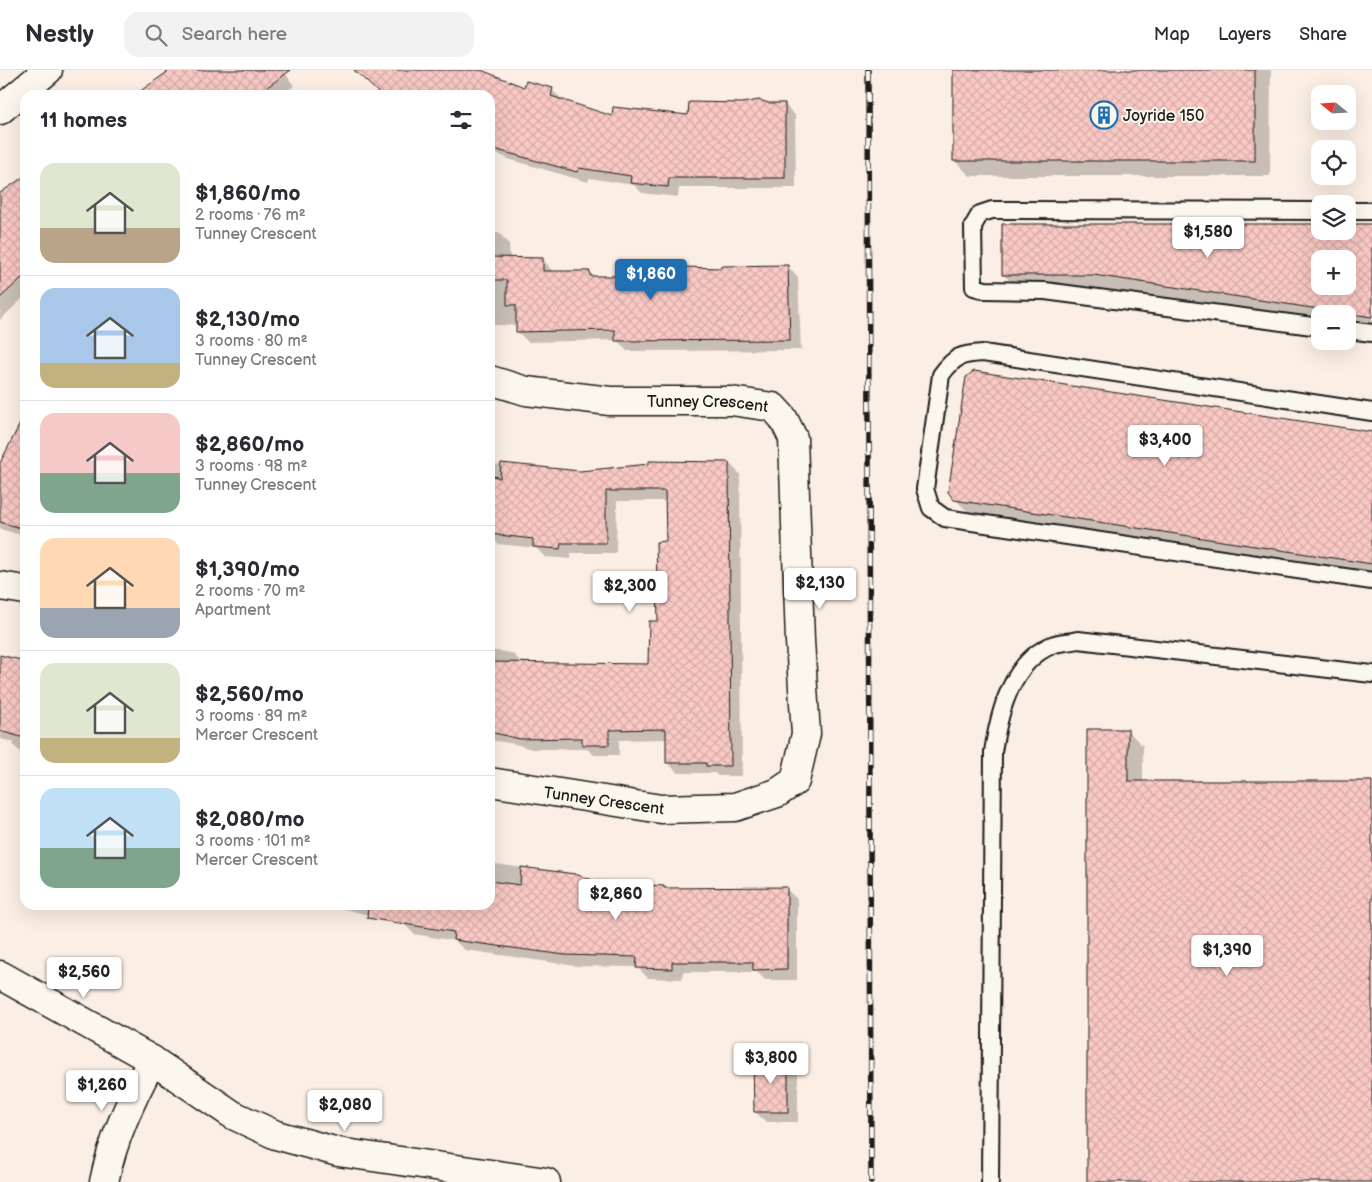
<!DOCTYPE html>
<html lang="en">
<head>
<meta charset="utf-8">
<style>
	:root { --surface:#fff; --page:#f2f2f3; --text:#2b2b33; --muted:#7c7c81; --line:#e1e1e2; --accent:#1f6fb2 }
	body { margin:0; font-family:"Balsamiq Sans",sans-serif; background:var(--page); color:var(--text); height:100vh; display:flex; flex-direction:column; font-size:19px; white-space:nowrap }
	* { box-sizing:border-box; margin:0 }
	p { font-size:16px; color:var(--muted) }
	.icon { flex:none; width:28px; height:28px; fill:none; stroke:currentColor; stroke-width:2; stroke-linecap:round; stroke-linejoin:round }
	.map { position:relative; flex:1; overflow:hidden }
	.sheet { position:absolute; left:20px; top:20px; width:475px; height:820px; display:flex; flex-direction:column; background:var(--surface); border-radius:15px; box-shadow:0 5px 20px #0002 }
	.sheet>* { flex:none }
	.needle { width:32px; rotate:288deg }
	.fabs { position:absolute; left:1311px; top:15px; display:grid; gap:10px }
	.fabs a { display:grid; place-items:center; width:45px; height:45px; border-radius:10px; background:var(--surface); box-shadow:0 5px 20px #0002; font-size:25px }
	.price { position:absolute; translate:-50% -42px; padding:0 11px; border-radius:5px; background:#fff; color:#222; font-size:16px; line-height:32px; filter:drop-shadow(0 1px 2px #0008) }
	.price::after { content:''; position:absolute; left:50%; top:30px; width:15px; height:11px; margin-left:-8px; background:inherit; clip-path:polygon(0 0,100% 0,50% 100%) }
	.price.active { background:var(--accent); color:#fff }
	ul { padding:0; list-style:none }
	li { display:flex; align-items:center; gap:15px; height:125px; padding:0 20px }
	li+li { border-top:1px solid var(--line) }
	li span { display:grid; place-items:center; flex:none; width:140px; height:100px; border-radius:15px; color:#555 }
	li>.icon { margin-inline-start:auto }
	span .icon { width:60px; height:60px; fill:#fffc; stroke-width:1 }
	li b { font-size:21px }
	h2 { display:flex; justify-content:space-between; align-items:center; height:60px; padding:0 20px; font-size:21px }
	header { display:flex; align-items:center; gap:30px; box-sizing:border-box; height:70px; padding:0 25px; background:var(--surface); border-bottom:1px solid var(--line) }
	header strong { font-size:24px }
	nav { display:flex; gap:28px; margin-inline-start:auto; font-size:18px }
	.search { width:350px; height:45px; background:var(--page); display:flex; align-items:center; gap:12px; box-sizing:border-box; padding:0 18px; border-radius:15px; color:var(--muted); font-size:19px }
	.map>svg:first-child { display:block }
</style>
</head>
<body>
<header>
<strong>Nestly</strong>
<div class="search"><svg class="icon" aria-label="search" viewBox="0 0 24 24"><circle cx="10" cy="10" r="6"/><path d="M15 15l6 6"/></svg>Search here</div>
<nav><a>Map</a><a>Layers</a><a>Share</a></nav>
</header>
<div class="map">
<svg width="1372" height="1112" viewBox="0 0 1372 1112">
	<defs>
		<pattern id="building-cross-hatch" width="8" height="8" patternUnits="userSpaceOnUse" patternTransform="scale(1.25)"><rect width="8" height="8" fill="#fac9c4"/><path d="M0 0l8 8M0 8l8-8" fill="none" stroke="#d6aca8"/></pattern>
	</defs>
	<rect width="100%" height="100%" fill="#fbeee4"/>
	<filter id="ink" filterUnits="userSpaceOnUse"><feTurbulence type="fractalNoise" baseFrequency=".02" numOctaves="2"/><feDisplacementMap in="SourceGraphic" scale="10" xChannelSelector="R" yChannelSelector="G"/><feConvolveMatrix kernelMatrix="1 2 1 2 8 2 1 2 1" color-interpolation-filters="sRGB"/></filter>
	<g filter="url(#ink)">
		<g fill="#0003" fill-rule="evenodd">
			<polygon points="172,0 283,0 294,16 281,25 138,25"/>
			<polygon points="355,0 479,0 525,18 552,20 563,30 613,47 689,46 768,35 785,35 795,45 796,118 679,118 678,127 642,123 634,115 589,108 588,112 508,89 496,83 490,95 490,25 382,25"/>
			<polygon points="954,0 1271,0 1270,106 970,106 954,90"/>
			<polygon points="25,106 25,226 0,250 0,125"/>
			<path d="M1320,155V161H1348V155H1372V264L1348,261V244H1320V256L1024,225L1003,204ZM1320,189H1348V216H1320Z"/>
			<polygon points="490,163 499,163 509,174 510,189 543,189 553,202 589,202 594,207 643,207 787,196 798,207 801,280 627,281 617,270 528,272 517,261 517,255 490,255"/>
			<polygon points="25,325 25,340 20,335"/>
			<polygon points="25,347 25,466 0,459 0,396"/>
			<polygon points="1372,363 1372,511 976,450 955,429"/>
			<polygon points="729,393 740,404 742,706 718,706 715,703 678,703 667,692 667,669 619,670 619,685 594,685 587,679 532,679 515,674 490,670 490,580 512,583 523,594 649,595 659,552 667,473 666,431 617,431 616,483 571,483 571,489 545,487 536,478 498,474 490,466 490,394 580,402"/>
			<polygon points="0,586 25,596 25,686 13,675 14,672 0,669"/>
			<polygon points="1127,660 1143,676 1143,712 1372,712 1372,1112 1088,1112"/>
			<polygon points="490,793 575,806 595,812 628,813 631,816 664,817 666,819 786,819 797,829 797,910 765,910 757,902 683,902 682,909 648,908 637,897 576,896 465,880 455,871 414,864 403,853 327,835 490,835"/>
			<polygon points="787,991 798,1001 798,1052 766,1052 755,1042"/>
		</g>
		<g fill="url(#building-cross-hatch)" stroke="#1c1c1c" fill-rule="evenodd">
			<polygon points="170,0 291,0 256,25 135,25"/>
			<polygon points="354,0 481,0 524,17 526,11 553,18 551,26 612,46 613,37 688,45 689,32 742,33 759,30 769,33 785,33 785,108 669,108 668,117 630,113 631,106 579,98 577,102 490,78 490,25 381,25"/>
			<rect x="953" y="0" width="302" height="91"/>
			<polygon points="25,106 25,205 0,228 0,123"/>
			<path d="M1002,154H1320V161H1348V154H1372V247L1094,205H1002ZM1320,189H1348V216H1320Z"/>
			<polygon points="490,187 543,188 543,201 590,201 590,206 641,206 642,196 721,198 721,196 788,195 790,270 615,271 615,260 516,262 516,235 507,235 507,210 490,210"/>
			<polygon points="974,301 1372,362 1372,494 954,430 948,422 966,307"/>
			<polygon points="25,344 25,459 0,452 0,393"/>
			<polygon points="649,391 729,392 731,696 706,696 706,693 666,693 666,659 609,660 609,675 582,675 582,668 520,669 490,662 490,592 648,594 649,551 658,551 656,472 666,471 665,421 606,421 606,473 561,473 560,479 533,477 533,469 490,464 490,405 500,408 501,393 580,401 649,394"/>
			<polygon points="0,585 25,591 25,668 0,661"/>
			<polygon points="1087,659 1128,659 1128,711 1372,711 1372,1112 1087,1112"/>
			<polygon points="521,797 575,804 595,811 629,812 629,814 664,816 664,818 787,817 787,899 753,900 753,892 672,892 672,899 636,898 637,887 565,885 453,870 454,862 367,848 368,835 490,835 490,811 520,815"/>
			<polygon points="753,989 788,989 788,1042 754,1042"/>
		</g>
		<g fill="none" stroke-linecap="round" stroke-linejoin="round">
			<g stroke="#1c1c1c" stroke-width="20">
				<g id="lane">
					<polyline points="1320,141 992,140 980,144 973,156 974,217 985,220 1045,221 1320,257"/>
					<polyline points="1348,141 1372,141"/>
					<polyline points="1348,260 1372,263"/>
					<path d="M1372,342L983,283C961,284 955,286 941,305L925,419L931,438L945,448L1372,511"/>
					<path d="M990,1112L993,682C999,643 1011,592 1052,575C1059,572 1070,572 1078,570L1372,604"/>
				</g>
			</g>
			<g stroke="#1c1c1c" stroke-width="31">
				<g id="street">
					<path id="s1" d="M490,310L526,321L610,331H731L773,337L783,348L793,368L800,571L806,664L795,711L777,723L735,737L661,739L490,712"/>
					<polyline points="0,516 25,520"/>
					<polyline points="0,905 152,990 233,1045 276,1065 338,1082 546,1112"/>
					<path d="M104,1112C113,1068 131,1030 152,990"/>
				</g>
			</g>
			<g stroke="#1c1c1c" stroke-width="31">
				<polyline id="secondary" points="0,40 48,0"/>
			</g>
			<use href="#lane" stroke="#fbf7ec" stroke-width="16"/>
			<use href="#street" stroke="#fbf7ec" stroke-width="28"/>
			<use href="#secondary" stroke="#fbf7ec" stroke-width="28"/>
			<g stroke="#1c1c1c" stroke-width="5.5">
				<polyline id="rail" points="868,0 871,1112"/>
			</g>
			<use href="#rail" stroke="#fbf7ec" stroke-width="4" stroke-dasharray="11" stroke-linecap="butt"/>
		</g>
	</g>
	<defs>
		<g id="building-ring" transform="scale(1.4375)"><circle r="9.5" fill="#fbf7ec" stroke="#1f6fb2" stroke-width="1.5"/><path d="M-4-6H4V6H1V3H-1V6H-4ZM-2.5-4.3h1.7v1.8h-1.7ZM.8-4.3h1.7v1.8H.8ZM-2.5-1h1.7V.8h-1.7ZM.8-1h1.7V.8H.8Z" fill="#1f6fb2"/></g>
	</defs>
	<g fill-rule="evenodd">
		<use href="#building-ring" x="1104" y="45"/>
	</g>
	<g text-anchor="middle" stroke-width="4" stroke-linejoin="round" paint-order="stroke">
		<g font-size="16" fill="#1c1c1c" stroke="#fbf7ec" text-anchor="start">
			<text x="1123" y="51">Joyride 150</text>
		</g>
		<g font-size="16" fill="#1c1c1c" stroke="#fbf7ec">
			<text dy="6" stroke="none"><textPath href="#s1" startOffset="220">Tunney Crescent</textPath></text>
			<text transform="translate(604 730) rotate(8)" y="6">Tunney Crescent</text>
		</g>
	</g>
</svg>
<div class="fabs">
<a><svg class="needle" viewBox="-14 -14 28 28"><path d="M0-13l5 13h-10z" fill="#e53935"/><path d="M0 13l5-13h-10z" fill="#7c7c81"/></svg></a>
<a><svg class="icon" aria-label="locate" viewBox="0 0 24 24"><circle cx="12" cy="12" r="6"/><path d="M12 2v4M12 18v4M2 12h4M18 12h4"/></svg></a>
<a><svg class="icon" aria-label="layers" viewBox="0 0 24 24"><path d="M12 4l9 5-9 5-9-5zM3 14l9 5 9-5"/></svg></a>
<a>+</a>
<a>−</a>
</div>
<b class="price" style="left:1208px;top:189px">$1,580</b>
<b class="price active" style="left:651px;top:231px">$1,860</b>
<b class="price" style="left:1165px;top:397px">$3,400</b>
<b class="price" style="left:820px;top:540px">$2,130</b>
<b class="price" style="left:630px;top:543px">$2,300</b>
<b class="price" style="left:616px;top:851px">$2,860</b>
<b class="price" style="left:1227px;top:907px">$1,390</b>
<b class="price" style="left:84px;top:929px">$2,560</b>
<b class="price" style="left:771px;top:1015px">$3,800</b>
<b class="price" style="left:102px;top:1042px">$1,260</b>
<b class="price" style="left:345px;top:1062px">$2,080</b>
<section class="sheet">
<h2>11 homes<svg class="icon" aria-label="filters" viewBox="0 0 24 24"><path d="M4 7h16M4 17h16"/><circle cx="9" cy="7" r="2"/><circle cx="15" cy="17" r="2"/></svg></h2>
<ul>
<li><span style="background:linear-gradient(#dfe7d0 65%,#b9a48a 0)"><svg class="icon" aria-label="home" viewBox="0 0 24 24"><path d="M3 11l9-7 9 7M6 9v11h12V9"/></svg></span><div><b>$1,860/mo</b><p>2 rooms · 76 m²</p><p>Tunney Crescent</p></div></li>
<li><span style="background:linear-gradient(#a9c7e8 75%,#c2b280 0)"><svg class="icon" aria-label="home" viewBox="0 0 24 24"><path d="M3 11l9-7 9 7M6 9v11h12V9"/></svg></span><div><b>$2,130/mo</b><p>3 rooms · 80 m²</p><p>Tunney Crescent</p></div></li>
<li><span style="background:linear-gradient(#f6c9c9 60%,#7fa58c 0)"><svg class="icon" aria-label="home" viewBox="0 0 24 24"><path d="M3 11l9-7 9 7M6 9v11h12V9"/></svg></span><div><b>$2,860/mo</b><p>3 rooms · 98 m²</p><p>Tunney Crescent</p></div></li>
<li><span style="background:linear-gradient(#ffd9b3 70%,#9aa5b1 0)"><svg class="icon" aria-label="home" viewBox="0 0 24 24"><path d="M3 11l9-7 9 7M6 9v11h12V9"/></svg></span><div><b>$1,390/mo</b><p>2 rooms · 70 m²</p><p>Apartment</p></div></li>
<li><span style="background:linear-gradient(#dfe7d0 75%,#c2b280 0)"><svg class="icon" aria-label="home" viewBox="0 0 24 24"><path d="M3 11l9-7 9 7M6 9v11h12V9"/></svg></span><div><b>$2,560/mo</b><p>3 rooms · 89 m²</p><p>Mercer Crescent</p></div></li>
<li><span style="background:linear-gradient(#bfe0f5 60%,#7fa58c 0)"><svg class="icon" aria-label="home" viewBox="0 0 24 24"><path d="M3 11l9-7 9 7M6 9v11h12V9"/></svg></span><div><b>$2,080/mo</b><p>3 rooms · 101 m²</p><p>Mercer Crescent</p></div></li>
</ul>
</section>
</div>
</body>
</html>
